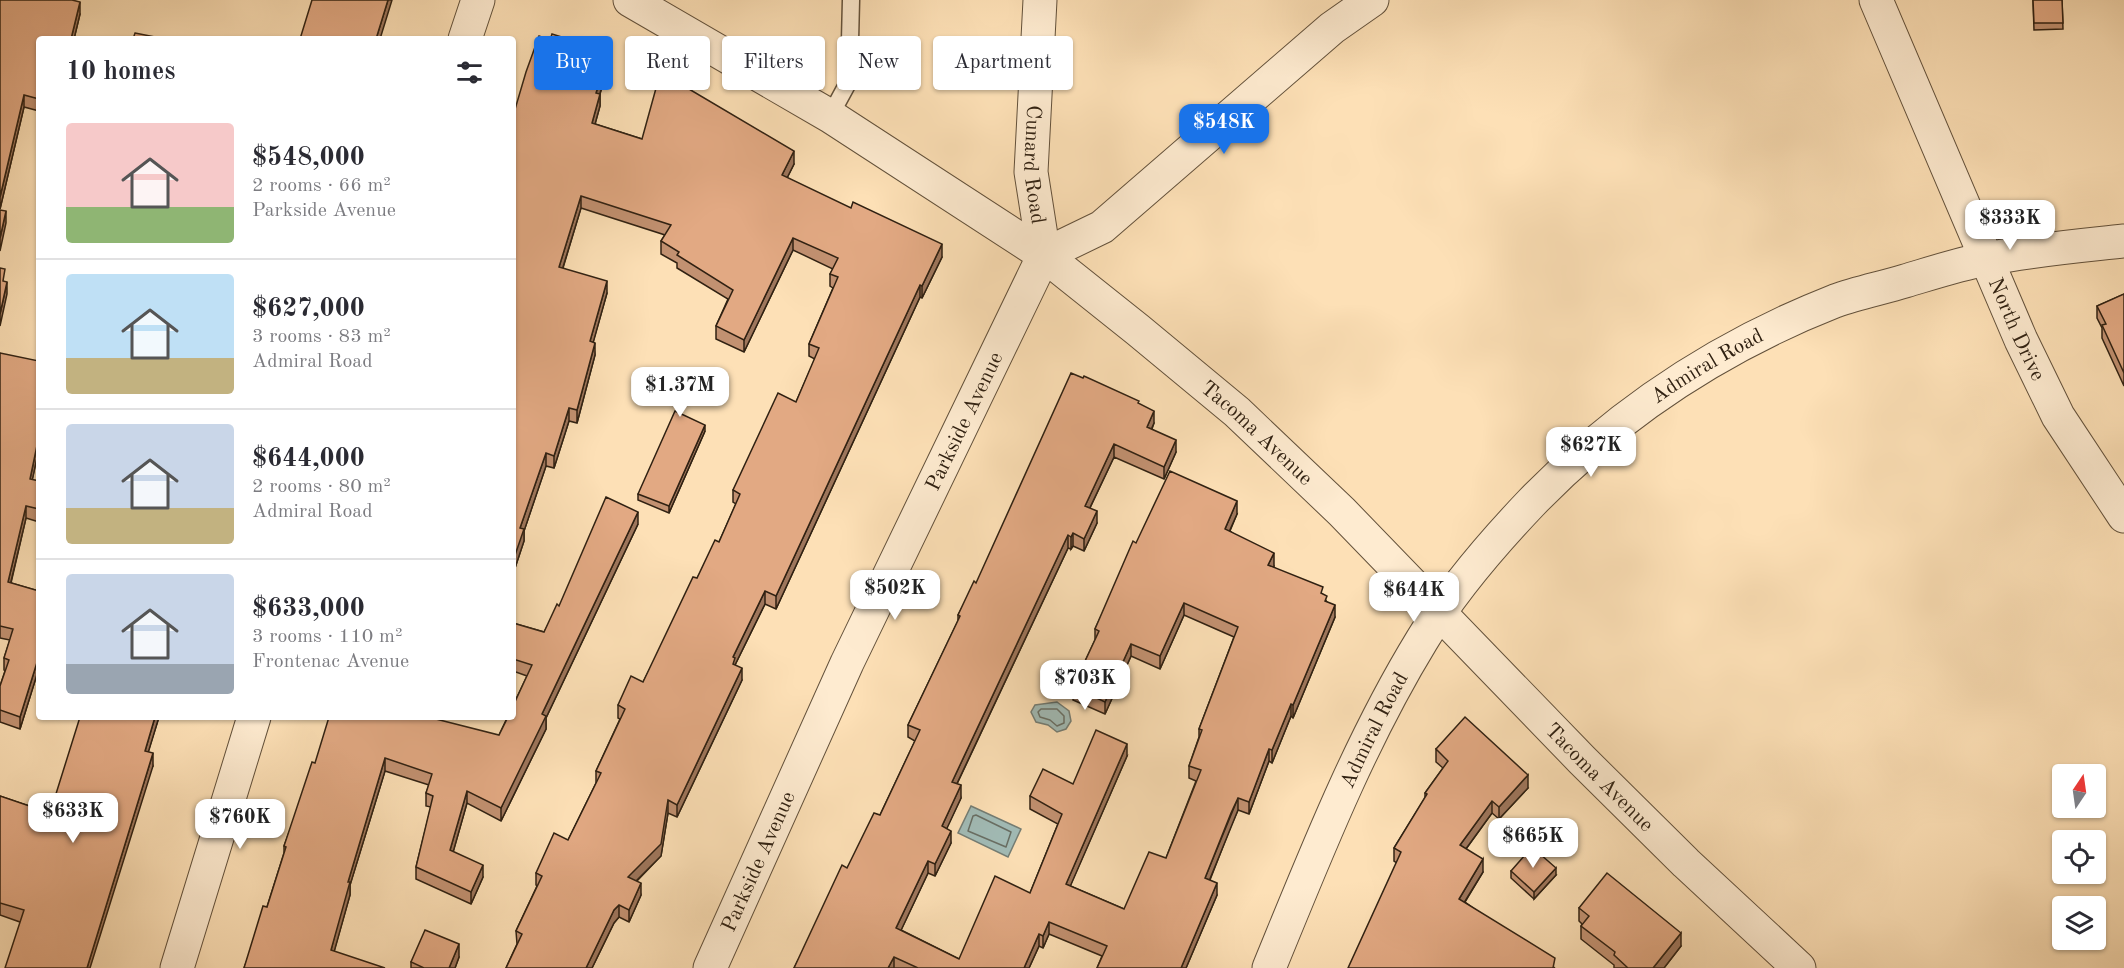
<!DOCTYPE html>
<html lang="en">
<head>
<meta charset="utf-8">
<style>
	:root { --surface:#fff; --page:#f7f7f7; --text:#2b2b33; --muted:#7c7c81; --line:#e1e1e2; --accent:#1a73e8 }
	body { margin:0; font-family:"Old Standard TT",serif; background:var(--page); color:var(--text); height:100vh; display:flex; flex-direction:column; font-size:22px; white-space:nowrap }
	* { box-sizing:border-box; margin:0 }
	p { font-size:20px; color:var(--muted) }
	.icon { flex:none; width:33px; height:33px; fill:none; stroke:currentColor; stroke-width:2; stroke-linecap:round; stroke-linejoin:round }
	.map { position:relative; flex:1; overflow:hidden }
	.drawer { position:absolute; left:36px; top:36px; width:480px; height:684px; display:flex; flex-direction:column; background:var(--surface); border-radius:6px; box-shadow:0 2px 4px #0004 }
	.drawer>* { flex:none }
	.top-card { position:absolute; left:534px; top:36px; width:570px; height:54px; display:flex; gap:12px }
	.needle { width:39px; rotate:13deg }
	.buttons { position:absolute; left:2052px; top:764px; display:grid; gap:12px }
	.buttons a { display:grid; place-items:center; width:54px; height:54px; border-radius:6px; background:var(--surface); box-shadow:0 2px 4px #0004; font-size:30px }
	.price { position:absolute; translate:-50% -51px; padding:0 14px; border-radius:12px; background:#fff; color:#222; font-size:20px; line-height:39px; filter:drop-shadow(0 2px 3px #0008) }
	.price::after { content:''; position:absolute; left:50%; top:36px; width:18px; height:14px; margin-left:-9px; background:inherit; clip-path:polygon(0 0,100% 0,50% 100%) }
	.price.selected { background:var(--accent); color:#fff }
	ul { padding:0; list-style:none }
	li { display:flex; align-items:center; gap:18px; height:150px; padding:0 30px }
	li+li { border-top:2px solid var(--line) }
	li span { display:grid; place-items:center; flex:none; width:168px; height:120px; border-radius:6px; color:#555 }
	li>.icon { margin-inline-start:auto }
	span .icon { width:72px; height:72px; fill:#fffc; stroke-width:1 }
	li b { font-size:26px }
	h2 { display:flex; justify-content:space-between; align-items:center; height:72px; padding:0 30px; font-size:26px }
	.tag { padding:0 21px; border-radius:6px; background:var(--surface); box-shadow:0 2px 4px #0004; font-size:21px; line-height:54px }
	.tag.selected { background:var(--accent); color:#fff }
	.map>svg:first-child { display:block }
</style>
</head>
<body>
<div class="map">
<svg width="2124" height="968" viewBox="0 0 2124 968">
	<rect width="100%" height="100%" fill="#fde0b6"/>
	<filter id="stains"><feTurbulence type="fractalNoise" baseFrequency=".00333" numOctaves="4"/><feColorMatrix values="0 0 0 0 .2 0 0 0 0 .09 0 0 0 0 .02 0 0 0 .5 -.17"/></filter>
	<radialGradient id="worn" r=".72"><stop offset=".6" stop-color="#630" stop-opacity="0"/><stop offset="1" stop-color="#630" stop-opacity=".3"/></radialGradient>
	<g fill="#a1bbb6" stroke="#747d74" stroke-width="1.5">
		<polygon points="1057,702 1069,711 1071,721 1066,729 1057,732 1048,725 1036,722 1031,712 1035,705"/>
		<polygon points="971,806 1021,829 1008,857 958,833"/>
	</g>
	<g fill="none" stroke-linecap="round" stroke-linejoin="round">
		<g stroke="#686e64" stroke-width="1.5">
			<polygon points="1041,709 1057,709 1064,716 1064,723 1057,726 1050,720 1040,717 1038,712"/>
			<polygon points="976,815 1011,832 1006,847 968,831 973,816"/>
		</g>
		<g stroke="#63513b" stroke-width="19">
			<polyline id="service" points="830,116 849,81 851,0"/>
		</g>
		<g stroke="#63513b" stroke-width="35">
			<g id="minor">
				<path id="s1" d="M630,0L830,116L1044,255L1138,330L1237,412L1342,512L1582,760L1686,863L1799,968"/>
				<path id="s2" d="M1040,0L1031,172L1044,255"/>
				<path id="s3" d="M1876,0L2021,340L2058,416L2124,516"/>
				<polyline points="465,39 478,0"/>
				<polyline points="177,968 254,717"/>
				<path id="s4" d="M710,968L847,663L1044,255L1102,227L1332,28L1372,0"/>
				<path id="s5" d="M1269,968C1315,856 1359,743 1422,640C1452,590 1491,545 1531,503C1618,413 1718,347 1835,301C1857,293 1882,288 1905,281C1932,273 1959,264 1986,259C2032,250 2078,246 2124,241"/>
			</g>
		</g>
		<use href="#service" stroke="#feebd0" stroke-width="16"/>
		<use href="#minor" stroke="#feebd0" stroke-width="33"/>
	</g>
	<g fill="#c29171" stroke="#302112" stroke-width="1.5">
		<polygon points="0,0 80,14 74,39 39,39 39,111 24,107 0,209"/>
		<polygon points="2033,0 2062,0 2063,29 2034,30"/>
		<polygon points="600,57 607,72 600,94 600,106 595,124 642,139 794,164 787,178 942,257 922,298 920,297 776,609 765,604 735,665 742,680 677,817 668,813 661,856 637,881 641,895 629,922 619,917 614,923 592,968 506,968 517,944 516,931 537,886 536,885 536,873 568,840 596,783 596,771 620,719 618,718 618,705 643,682 697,578 719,542 736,504 733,502 733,490 796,402 815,359 809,356 809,344 833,288 830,286 830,274 833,269 793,250 744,352 716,339 716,326 728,299 677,268 677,263 661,254 661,241 665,235 581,208 563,268 607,293 593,342 595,355 577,423 569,421 554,468 546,466 524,531 524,541 513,574 513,116"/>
		<polygon points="2124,294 2124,386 2102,338 2102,328 2097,318 2097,306"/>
		<polygon points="0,353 39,448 32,480 39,481 39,522 26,518 11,583 39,591 39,668 20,729 0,722 0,686 5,671 4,670 4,658 10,640 0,638"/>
		<polygon points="1139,404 1154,423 1152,429 1176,452 1164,479 1114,457 1090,508 1097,523 1084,551 1073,546 1071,549 1068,548 957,784 961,798 946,829 951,843 935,876 928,873 901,930 959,959 1030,893 1058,824 1030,809 1030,796 1073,784 1127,756 1070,886 1124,909 1166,858 1196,781 1189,778 1189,766 1199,737 1199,729 1234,637 1184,615 1160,669 1131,656 1105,714 1073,700 1073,687 1095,640 1095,629 1136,543 1237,514 1230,531 1274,566 1273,567 1323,595 1335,617 1293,718 1291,716 1272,763 1269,761 1249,814 1238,810 1231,826 1210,880 1217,895 1186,968 1097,968 1102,956 1049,934 1043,948 1039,946 1029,968 794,968 847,868 880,815 915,741 908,737 908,725 958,621 958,615 976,583"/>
		<polygon points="705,431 669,513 638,500 638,494"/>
		<polygon points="638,524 546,718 546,729 501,821 467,803 453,852 483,877 471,904 416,879 416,867 431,807 426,806 426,793 429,785 385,771 350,885 350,895 334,951 244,968 267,907 284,853 284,846 315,763 499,735 527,676 513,671 513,623 544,632 559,606"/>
		<polygon points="159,717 148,752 153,766 20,922 0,915 0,796 50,813"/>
		<polygon points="1436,749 1528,788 1499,819 1492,813 1466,849 1483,872 1465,902 1555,968 1394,861 1394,848 1425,798 1425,793 1443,768 1436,762"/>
		<polygon points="1511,871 1556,875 1534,899 1511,878"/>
		<polygon points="1579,908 1681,946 1664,968 1614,968 1614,965 1581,939 1581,926 1582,924 1579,921"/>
		<polygon points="459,957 455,968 411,968 411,962"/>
	</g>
	<g fill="#9e765c" stroke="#302112" stroke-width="1.5">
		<polygon points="388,0 392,0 380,39 376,39"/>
		<polygon points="80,2 80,14 74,39 71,39"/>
		<polygon points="607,59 607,72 596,105 596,93"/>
		<polygon points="600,94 600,106 592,135 592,123"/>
		<polygon points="24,95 24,107 0,209 0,197"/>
		<polygon points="794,151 794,164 782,188 782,175"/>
		<polygon points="581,196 581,208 559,280 559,267"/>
		<polygon points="6,211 6,223 0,251 0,238"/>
		<polygon points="793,238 793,250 744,352 744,340"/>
		<polygon points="942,244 942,257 922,298 922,286"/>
		<polygon points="607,281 607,293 590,354 590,341"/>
		<polygon points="7,282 7,294 0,326 0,314"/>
		<polygon points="920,285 920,297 776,609 776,596"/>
		<polygon points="595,343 595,355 577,423 577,410"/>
		<polygon points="569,408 569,421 554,468 554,456"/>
		<polygon points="1154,411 1154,423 1147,439 1147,427"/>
		<polygon points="705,425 705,431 669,513 669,506"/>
		<polygon points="39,436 39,448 30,491 30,479"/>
		<polygon points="1176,440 1176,452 1164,479 1164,467"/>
		<polygon points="1114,444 1114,457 1085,518 1085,506"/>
		<polygon points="546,453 546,466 524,531 524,541 513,574 513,561 520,528"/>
		<polygon points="1237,501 1237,514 1225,541 1225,529"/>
		<polygon points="26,506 26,518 8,594 8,582"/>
		<polygon points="1097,511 1097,523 1084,551 1084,539"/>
		<polygon points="638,512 638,524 546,718 546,729 501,821 501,808 542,714"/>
		<polygon points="1073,533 1073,546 1071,549 1071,537"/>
		<polygon points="1068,535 1068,548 952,794 952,782"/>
		<polygon points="1274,553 1274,566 1268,577 1268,565"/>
		<polygon points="765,591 765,604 735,665 733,676 733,657"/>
		<polygon points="1184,603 1184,615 1160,669 1160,656"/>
		<polygon points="1335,605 1335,617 1293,718 1293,705"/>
		<polygon points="1131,644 1131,656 1105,714 1105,702"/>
		<polygon points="39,656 39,668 20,729 20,717"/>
		<polygon points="742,668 742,680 677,817 677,805"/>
		<polygon points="1291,704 1291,716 1272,763 1272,750"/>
		<polygon points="155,717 159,717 145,763 145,751"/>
		<polygon points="1127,744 1127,756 1066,896 1066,884"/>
		<polygon points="1269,749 1269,761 1249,814 1249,802"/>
		<polygon points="153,753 153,766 90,968 87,968"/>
		<polygon points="385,758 385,771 350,885 350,895 331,963 331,950 348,882"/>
		<polygon points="1528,775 1528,788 1499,819 1499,807"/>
		<polygon points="961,785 961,798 942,839 942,826"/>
		<polygon points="467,791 467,803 450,863 450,850"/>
		<polygon points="1238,798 1238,810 1205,891 1205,878"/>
		<polygon points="668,800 668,813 661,856 628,889 628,877"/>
		<polygon points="1492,801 1492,813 1460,857 1460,845"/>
		<polygon points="951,831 951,843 935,876 935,864"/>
		<polygon points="1483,859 1483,872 1459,911 1459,899"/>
		<polygon points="928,861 928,873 896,941 896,928"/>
		<polygon points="483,865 483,877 471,904 471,892"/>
		<polygon points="1556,868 1556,875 1534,899 1534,892"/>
		<polygon points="641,883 641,895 629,922 629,910"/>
		<polygon points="1217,883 1217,895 1186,968 1181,968"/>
		<polygon points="619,905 619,917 614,923 592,968 586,968 614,910"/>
		<polygon points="1049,922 1049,934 1043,948 1043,936"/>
		<polygon points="1681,933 1681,946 1664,968 1653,968"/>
		<polygon points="1039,934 1039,946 1029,968 1024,968"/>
		<polygon points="459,944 459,957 455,968 449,968"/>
		<polygon points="894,957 894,968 888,968"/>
	</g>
	<g fill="#e2a983" stroke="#302112" stroke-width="1.5">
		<polygon points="0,0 72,0 80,2 71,39 39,39 39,99 24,95 0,197"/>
		<polygon points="312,0 388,0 376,39 300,39"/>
		<polygon points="2033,0 2062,0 2063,23 2034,23"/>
		<polygon points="135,33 165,39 133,39"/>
		<polygon points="552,34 600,49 598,56 607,59 596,93 600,94 592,123 642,139 658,81 689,89 794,151 782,175 851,208 853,202 942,244 922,286 920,285 776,596 765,591 733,657 735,658 733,664 742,668 677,805 668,800 661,844 628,877 641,883 629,910 619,905 614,910 586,968 506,968 522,934 516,931 542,876 536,873 554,833 568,840 601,773 596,771 625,709 618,705 631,676 643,682 693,577 697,578 715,540 719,542 740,494 733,490 778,393 796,402 819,348 809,344 838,277 830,274 838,258 793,238 744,340 716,326 733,290 677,255 679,252 661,241 671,225 581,196 559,267 607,281 590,341 595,343 577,410 569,408 554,456 546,453 520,528 524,529 513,561 513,116 526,72 539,36 550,40"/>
		<polygon points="0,210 6,211 0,238"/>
		<polygon points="0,268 5,269 3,281 7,282 0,314"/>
		<polygon points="2124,294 2124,373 2102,325 2106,324 2097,306"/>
		<polygon points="0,353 39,361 39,420 38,427 39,427 39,436 30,479 39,481 39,509 26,506 8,582 39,591 39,656 20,717 0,710 0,686 9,660 4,658 13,629 0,626"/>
		<polygon points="1071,373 1083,378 1084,376 1139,401 1138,403 1154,411 1147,427 1176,440 1164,467 1114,444 1085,506 1097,511 1084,539 1073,533 1071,537 1068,535 952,782 961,785 942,826 951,831 935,864 928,861 896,928 959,959 995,876 1030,893 1062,814 1030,796 1043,769 1073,784 1096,730 1127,744 1066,884 1124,909 1149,852 1166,858 1201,770 1189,766 1202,730 1199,729 1238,627 1184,603 1160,656 1131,644 1105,702 1073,687 1099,631 1095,629 1133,541 1136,543 1170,471 1237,501 1225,529 1274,553 1268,565 1323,587 1321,593 1327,596 1325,601 1335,605 1293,705 1291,704 1272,750 1269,749 1249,802 1238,798 1231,813 1205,878 1217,883 1181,968 1097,968 1107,946 1049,922 1043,936 1039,934 1024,968 918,968 894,957 888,968 794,968 842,865 847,868 874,813 880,815 920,730 908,725 960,616 958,615 974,581 976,583"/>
		<polygon points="675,411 705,425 669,506 638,494"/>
		<polygon points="606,497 638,512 542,714 546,716 501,808 467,791 450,850 483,865 471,892 416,867 433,796 426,793 432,774 385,758 348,882 350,882 331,950 385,968 244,968 263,906 267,907 286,847 284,846 312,762 315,763 329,717 428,717 499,735 508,717 513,717 513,706 532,665 513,659 513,623 544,632 557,604 559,606"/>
		<polygon points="80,717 155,717 145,751 153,753 87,968 5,968 24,910 0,903 0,796 50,813"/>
		<polygon points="1465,717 1528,775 1499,807 1492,801 1460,845 1483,859 1459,899 1555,958 1553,968 1348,968 1401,852 1394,848 1427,794 1425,793 1448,761 1436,749"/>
		<polygon points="1532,847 1556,868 1534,892 1511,871"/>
		<polygon points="1607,873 1681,933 1653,968 1628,968 1614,955 1615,952 1581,926 1589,916 1579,908"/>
		<polygon points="425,930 459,944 449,968 424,968 411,962"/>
	</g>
	<g text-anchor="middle" stroke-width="5" stroke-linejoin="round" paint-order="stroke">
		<g font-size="21" fill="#302112" stroke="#feebd0">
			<text dy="7" stroke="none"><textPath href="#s2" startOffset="165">Cunard Road</textPath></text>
			<text dy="7" stroke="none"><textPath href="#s3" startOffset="358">North Drive</textPath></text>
			<text dy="7" stroke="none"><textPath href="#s5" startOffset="762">Admiral Road</textPath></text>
			<text dy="7" stroke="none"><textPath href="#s4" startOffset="603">Parkside Avenue</textPath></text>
			<text dy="7" stroke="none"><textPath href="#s1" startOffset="764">Tacoma Avenue</textPath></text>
			<text dy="7" stroke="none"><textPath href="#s5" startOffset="260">Admiral Road</textPath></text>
			<text dy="7" stroke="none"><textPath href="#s1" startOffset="1250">Tacoma Avenue</textPath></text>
			<text dy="7" stroke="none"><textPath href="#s4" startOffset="117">Parkside Avenue</textPath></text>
		</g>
	</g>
	<rect width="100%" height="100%" filter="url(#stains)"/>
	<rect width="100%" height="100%" fill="url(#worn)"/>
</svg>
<div class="buttons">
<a><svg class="needle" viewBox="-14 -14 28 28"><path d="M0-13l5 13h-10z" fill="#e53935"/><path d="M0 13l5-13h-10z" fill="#7c7c81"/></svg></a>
<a><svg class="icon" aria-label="locate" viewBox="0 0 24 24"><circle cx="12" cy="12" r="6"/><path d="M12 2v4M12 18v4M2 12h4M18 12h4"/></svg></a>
<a><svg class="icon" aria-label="layers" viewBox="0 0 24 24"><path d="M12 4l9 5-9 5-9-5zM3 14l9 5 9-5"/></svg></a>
</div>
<b class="price selected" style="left:1224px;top:155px">$548K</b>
<b class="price" style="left:2010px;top:251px">$333K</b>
<b class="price" style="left:680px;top:418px">$1.37M</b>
<b class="price" style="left:1591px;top:478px">$627K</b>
<b class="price" style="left:895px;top:621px">$502K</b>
<b class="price" style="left:1414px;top:623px">$644K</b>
<b class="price" style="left:1085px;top:711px">$703K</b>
<b class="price" style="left:73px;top:844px">$633K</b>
<b class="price" style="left:240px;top:850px">$760K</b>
<b class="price" style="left:1533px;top:869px">$665K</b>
<div class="top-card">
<a class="tag selected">Buy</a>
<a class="tag">Rent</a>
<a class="tag">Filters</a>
<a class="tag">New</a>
<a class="tag">Apartment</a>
</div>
<section class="drawer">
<h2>10 homes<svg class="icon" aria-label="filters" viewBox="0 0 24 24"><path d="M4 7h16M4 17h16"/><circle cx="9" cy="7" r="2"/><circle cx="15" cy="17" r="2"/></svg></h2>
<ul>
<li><span style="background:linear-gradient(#f6c9c9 70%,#8fb573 0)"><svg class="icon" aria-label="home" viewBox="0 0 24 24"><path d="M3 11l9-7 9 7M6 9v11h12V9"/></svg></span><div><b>$548,000</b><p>2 rooms · 66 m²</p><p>Parkside Avenue</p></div></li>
<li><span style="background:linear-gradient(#bfe0f5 70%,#c2b280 0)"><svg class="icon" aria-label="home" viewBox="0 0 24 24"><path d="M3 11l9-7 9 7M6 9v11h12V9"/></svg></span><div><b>$627,000</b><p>3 rooms · 83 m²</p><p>Admiral Road</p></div></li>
<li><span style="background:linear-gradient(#c9d6e8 70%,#c2b280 0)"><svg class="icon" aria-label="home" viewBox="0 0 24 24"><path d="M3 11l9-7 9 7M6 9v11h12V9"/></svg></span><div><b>$644,000</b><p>2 rooms · 80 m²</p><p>Admiral Road</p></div></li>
<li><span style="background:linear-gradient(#c9d6e8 75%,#9aa5b1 0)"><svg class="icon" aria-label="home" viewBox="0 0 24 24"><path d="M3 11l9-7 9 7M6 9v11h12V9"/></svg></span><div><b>$633,000</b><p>3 rooms · 110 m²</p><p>Frontenac Avenue</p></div></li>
</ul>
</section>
</div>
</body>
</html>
